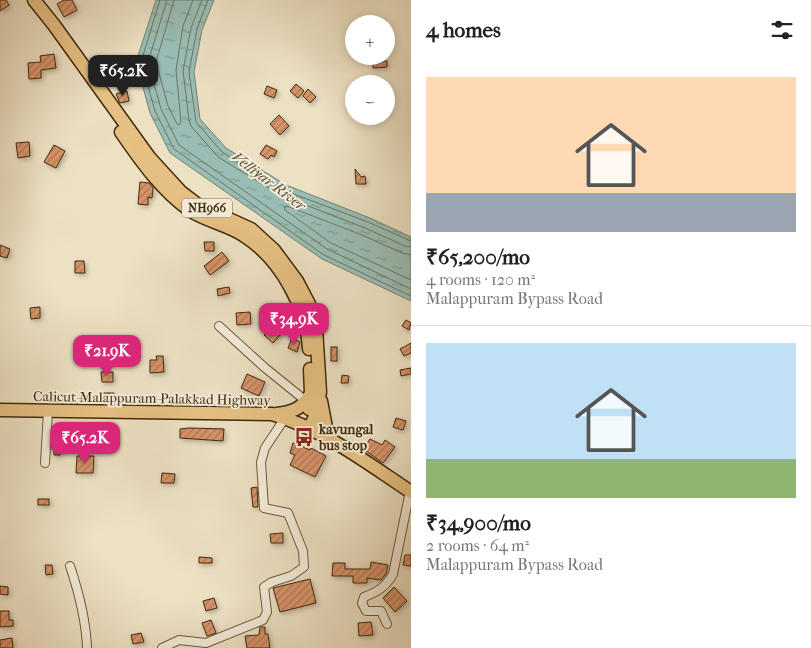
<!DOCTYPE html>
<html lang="en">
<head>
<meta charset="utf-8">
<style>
	:root { --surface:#fff; --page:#f6f6f6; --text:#222; --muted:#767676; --line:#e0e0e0; --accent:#db2777 }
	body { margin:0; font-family:"IM FELL French Canon",serif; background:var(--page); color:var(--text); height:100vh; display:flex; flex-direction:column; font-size:19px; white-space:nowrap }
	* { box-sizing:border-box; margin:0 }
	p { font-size:16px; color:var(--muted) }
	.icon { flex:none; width:28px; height:28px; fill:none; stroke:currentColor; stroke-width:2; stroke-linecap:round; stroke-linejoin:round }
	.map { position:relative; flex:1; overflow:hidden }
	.panel { display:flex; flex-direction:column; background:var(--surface); width:400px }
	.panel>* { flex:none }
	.tools { position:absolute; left:345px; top:15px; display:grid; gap:10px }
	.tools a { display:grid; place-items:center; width:50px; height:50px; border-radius:50%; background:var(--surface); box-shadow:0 2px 8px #0003; font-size:25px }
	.price { position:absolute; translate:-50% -42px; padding:0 11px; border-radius:10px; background:var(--accent); color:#fff; font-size:16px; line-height:32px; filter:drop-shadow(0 1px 2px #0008) }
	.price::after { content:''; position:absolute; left:50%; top:30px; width:15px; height:11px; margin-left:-8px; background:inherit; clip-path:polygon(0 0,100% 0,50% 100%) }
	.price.current { background:#222; color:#fff }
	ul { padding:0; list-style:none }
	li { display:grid; align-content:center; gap:10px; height:265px; padding:0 15px }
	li+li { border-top:1px solid var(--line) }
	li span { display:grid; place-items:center; height:155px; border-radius:0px; color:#555 }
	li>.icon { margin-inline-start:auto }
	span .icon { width:90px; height:90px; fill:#fffc; stroke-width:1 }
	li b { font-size:21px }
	h2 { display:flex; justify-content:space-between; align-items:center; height:60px; padding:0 15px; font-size:21px }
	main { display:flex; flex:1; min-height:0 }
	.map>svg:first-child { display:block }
</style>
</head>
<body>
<main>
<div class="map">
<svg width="411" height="648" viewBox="0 0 411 648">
	<defs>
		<pattern id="water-ripples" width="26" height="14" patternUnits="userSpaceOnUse" patternTransform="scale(1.25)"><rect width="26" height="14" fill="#99bdb5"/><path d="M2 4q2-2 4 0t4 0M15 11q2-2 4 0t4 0" fill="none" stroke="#7e9a91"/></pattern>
		<pattern id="building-hatch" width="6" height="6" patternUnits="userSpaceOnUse" patternTransform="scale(1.25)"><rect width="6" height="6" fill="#d79269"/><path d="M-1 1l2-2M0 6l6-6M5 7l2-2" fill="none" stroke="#b07755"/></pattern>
		<filter id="shadow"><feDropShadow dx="2" dy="2" stdDeviation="2.5" flood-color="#0004"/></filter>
	</defs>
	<rect width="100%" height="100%" fill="#ede1c4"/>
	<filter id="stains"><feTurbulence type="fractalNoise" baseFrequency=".004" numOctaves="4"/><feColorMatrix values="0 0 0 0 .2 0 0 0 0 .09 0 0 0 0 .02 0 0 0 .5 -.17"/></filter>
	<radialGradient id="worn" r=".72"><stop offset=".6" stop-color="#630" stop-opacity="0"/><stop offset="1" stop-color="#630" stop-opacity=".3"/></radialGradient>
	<polygon fill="url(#water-ripples)" stroke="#768271" points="156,0 214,0 202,30 194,72 200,119 226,148 286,185 370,218 411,237 411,301 322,259 170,153 150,113 136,62"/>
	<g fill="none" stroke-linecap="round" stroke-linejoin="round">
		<g stroke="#6e7460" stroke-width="1">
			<polyline points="160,0 141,62 155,111 174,149 324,255 411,296"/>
			<polyline points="167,0 148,62 161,109 179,145 327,249 411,289"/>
			<polyline points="174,0 156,62 168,106 177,124 179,125 181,122 176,70 183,26 193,0"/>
			<polyline points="202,0 191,28 183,71 189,120 191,126 218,157 280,195 365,228 405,246 411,247"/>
			<polyline points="208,0 197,29 189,72 196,122 222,152 283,190 368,222 411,241"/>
			<polyline points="411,255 402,253 362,235 287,206 284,207 285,210 331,243 411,280"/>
		</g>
	</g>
	<g fill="url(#building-hatch)" stroke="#422a0b" filter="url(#shadow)">
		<polygon points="0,0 6,0 9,5 0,11"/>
		<polygon points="64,0 72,0 77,10 64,17 57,4"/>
		<polygon points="54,54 56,68 41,70 41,78 29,79 28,63 41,62 40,56"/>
		<polygon points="121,61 122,76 105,78 104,63"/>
		<polygon points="387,61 387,67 373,68 373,62"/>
		<polygon points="296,84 304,91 298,98 290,91"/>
		<polygon points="267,86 277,90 274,98 264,94"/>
		<polygon points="308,89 316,97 310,103 303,96"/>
		<polygon points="127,91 129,101 120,103 116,94"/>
		<polygon points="279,115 289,126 280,135 270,124"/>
		<polygon points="29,142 30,156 18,158 16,143"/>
		<polygon points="54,145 65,151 56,168 44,162"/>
		<polygon points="266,145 277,151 274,157 271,155 268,159 260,154"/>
		<polygon points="355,169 361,177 365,176 366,184 356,184"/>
		<polygon points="140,182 149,183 153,188 152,198 148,197 148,205 138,204"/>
		<polygon points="204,242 214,242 214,251 205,251"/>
		<polygon points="0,245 10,249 7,258 0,256"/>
		<polygon points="222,252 229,261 210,275 204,266"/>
		<polygon points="75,261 84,261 85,273 75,273"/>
		<polygon points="229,287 230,293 218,296 217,289"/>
		<polygon points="40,307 40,318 31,319 30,308"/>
		<polygon points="250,312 251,324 237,325 236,313"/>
		<polygon points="406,320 411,323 409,330 402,326"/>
		<polygon points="273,324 283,332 273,343 264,335"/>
		<polygon points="292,338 300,342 297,352 288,348"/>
		<polygon points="411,343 411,353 404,356 400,349"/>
		<rect x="331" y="347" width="6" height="14"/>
		<polygon points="156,356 163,356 164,372 150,373 150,360 157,360"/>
		<polygon points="411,368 411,374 401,376 400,370"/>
		<polygon points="101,372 113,372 113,382 102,382"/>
		<polygon points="247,374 265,382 259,396 241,388"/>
		<polygon points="342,375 349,376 348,383 341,383"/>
		<polygon points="103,393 114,393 115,404 89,402 88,396 103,394"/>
		<polygon points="396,418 406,421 403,430 393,427"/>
		<polygon points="189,428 224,429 223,441 180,438 180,429"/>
		<polygon points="73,430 87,431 87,443 67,442 67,449 60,449 60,455 54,455 54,439 60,439 60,436 73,435"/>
		<polygon points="370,439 382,445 385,440 395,447 383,463 363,449"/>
		<polygon points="293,443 310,450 311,448 326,456 315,477 290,465 295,455 290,453"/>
		<polygon points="77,456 94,456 93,473 76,473"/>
		<polygon points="162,473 175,474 174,483 161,483"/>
		<polygon points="257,487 258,507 253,507 251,488"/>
		<rect x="38" y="499" width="11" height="6"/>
		<polygon points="283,533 283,543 271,543 270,534"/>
		<polygon points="405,555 411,555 411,566 403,565"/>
		<polygon points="199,557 212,558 212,563 199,563"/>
		<polygon points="371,562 388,565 386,574 381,580 367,578 367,583 353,583 353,576 332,576 333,563 345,563 345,569 370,569"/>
		<polygon points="45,565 52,565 53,574 46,575"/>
		<polygon points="310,579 316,603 280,612 273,588"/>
		<polygon points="0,586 8,587 8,595 0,594"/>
		<polygon points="394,587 407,601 395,612 383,598"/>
		<polygon points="214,598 217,608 206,611 203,601"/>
		<polygon points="0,611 9,611 9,620 13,620 13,626 0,627"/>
		<polygon points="211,620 216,633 207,636 202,623"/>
		<polygon points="371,622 373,635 359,636 358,623"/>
		<polygon points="260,627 265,627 265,634 268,634 270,648 247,648 245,636 259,635"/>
		<polygon points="141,633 144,642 133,644 131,635"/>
		<polygon points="12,638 13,648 0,648 0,640"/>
	</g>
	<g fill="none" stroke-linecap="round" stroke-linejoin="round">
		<g stroke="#6d5839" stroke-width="10">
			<g id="minor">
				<polyline points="219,326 264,367 306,401"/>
				<polyline points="45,463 48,411"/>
				<path d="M70,566C79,593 86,619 87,648"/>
				<path d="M387,624L381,611H366L362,603L364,597C377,592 386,587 393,574L410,491"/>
				<polyline points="162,648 179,640 206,643 263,620 267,612 264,587 272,582 291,576 304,567 303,551 288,513 264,508 261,462 265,448 285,418"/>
			</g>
		</g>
		<g stroke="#422a0b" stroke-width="15">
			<g id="trunk">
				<polyline points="34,0 54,25 149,157 181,192 198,205 251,229 274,250 297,281 309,304 316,328 320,392 314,419 309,428"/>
				<path d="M121,132C141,161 162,191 191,211C208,222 230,225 246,237C281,260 307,308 309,349"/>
				<polyline points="321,401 328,438"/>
				<polyline points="309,409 311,393 310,369"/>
				<path d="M0,410L272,414C323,429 367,463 411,492"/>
				<path d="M277,414C292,412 302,409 310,395"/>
			</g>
		</g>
		<use href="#minor" stroke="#f3ecd9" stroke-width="8"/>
		<use href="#trunk" stroke="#e6c082" stroke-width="12"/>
	</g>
	<defs>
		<g id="bus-bare" transform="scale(1.5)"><path d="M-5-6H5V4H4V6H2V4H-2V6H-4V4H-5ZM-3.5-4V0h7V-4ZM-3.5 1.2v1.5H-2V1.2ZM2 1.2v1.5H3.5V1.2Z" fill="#8f2418" stroke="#f3ecd9" stroke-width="2.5" paint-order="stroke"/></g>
	</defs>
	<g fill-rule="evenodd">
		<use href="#bus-bare" x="304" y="437"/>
	</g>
	<g text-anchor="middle" stroke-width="4" stroke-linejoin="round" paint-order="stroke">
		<rect fill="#f3ecd9" stroke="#776449" stroke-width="1" x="182" y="198.5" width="50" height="19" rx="4"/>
		<g font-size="12" font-weight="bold" fill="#422a0b">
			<text x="207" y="212">NH966</text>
		</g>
		<g font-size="14" fill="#422a0b" stroke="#f3ecd9">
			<text transform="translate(152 398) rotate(1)" y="5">Calicut-Malappuram-Palakkad Highway</text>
		</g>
		<g font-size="14" font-weight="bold" fill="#422a0b" stroke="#f3ecd9" text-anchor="start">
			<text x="319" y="434">kavungal<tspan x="319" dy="16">bus stop</tspan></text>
		</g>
		<g font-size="15" font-style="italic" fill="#584f36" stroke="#f3ecd9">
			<text transform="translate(269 181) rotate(37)" y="5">Velliyar River</text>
		</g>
	</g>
	<rect width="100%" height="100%" filter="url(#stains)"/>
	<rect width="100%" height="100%" fill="url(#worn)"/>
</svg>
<div class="tools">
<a>+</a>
<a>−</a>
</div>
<b class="price current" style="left:123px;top:97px">₹65.2K</b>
<b class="price" style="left:294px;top:345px">₹34.9K</b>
<b class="price" style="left:107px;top:377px">₹21.9K</b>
<b class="price" style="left:85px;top:464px">₹65.2K</b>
</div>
<section class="panel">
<h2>4 homes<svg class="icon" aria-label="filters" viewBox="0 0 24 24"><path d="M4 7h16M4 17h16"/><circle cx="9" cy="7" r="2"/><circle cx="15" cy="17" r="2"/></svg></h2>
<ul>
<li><span style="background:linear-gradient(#ffd9b3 75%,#9aa5b1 0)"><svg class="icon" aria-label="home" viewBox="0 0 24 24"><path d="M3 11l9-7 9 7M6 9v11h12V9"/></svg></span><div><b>₹65,200/mo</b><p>4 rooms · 120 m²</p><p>Malappuram Bypass Road</p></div></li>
<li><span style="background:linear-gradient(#bfe0f5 75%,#8fb573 0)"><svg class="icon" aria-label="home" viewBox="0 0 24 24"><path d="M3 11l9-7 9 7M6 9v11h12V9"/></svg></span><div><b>₹34,900/mo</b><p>2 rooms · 64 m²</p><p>Malappuram Bypass Road</p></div></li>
</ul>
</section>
</main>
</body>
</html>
